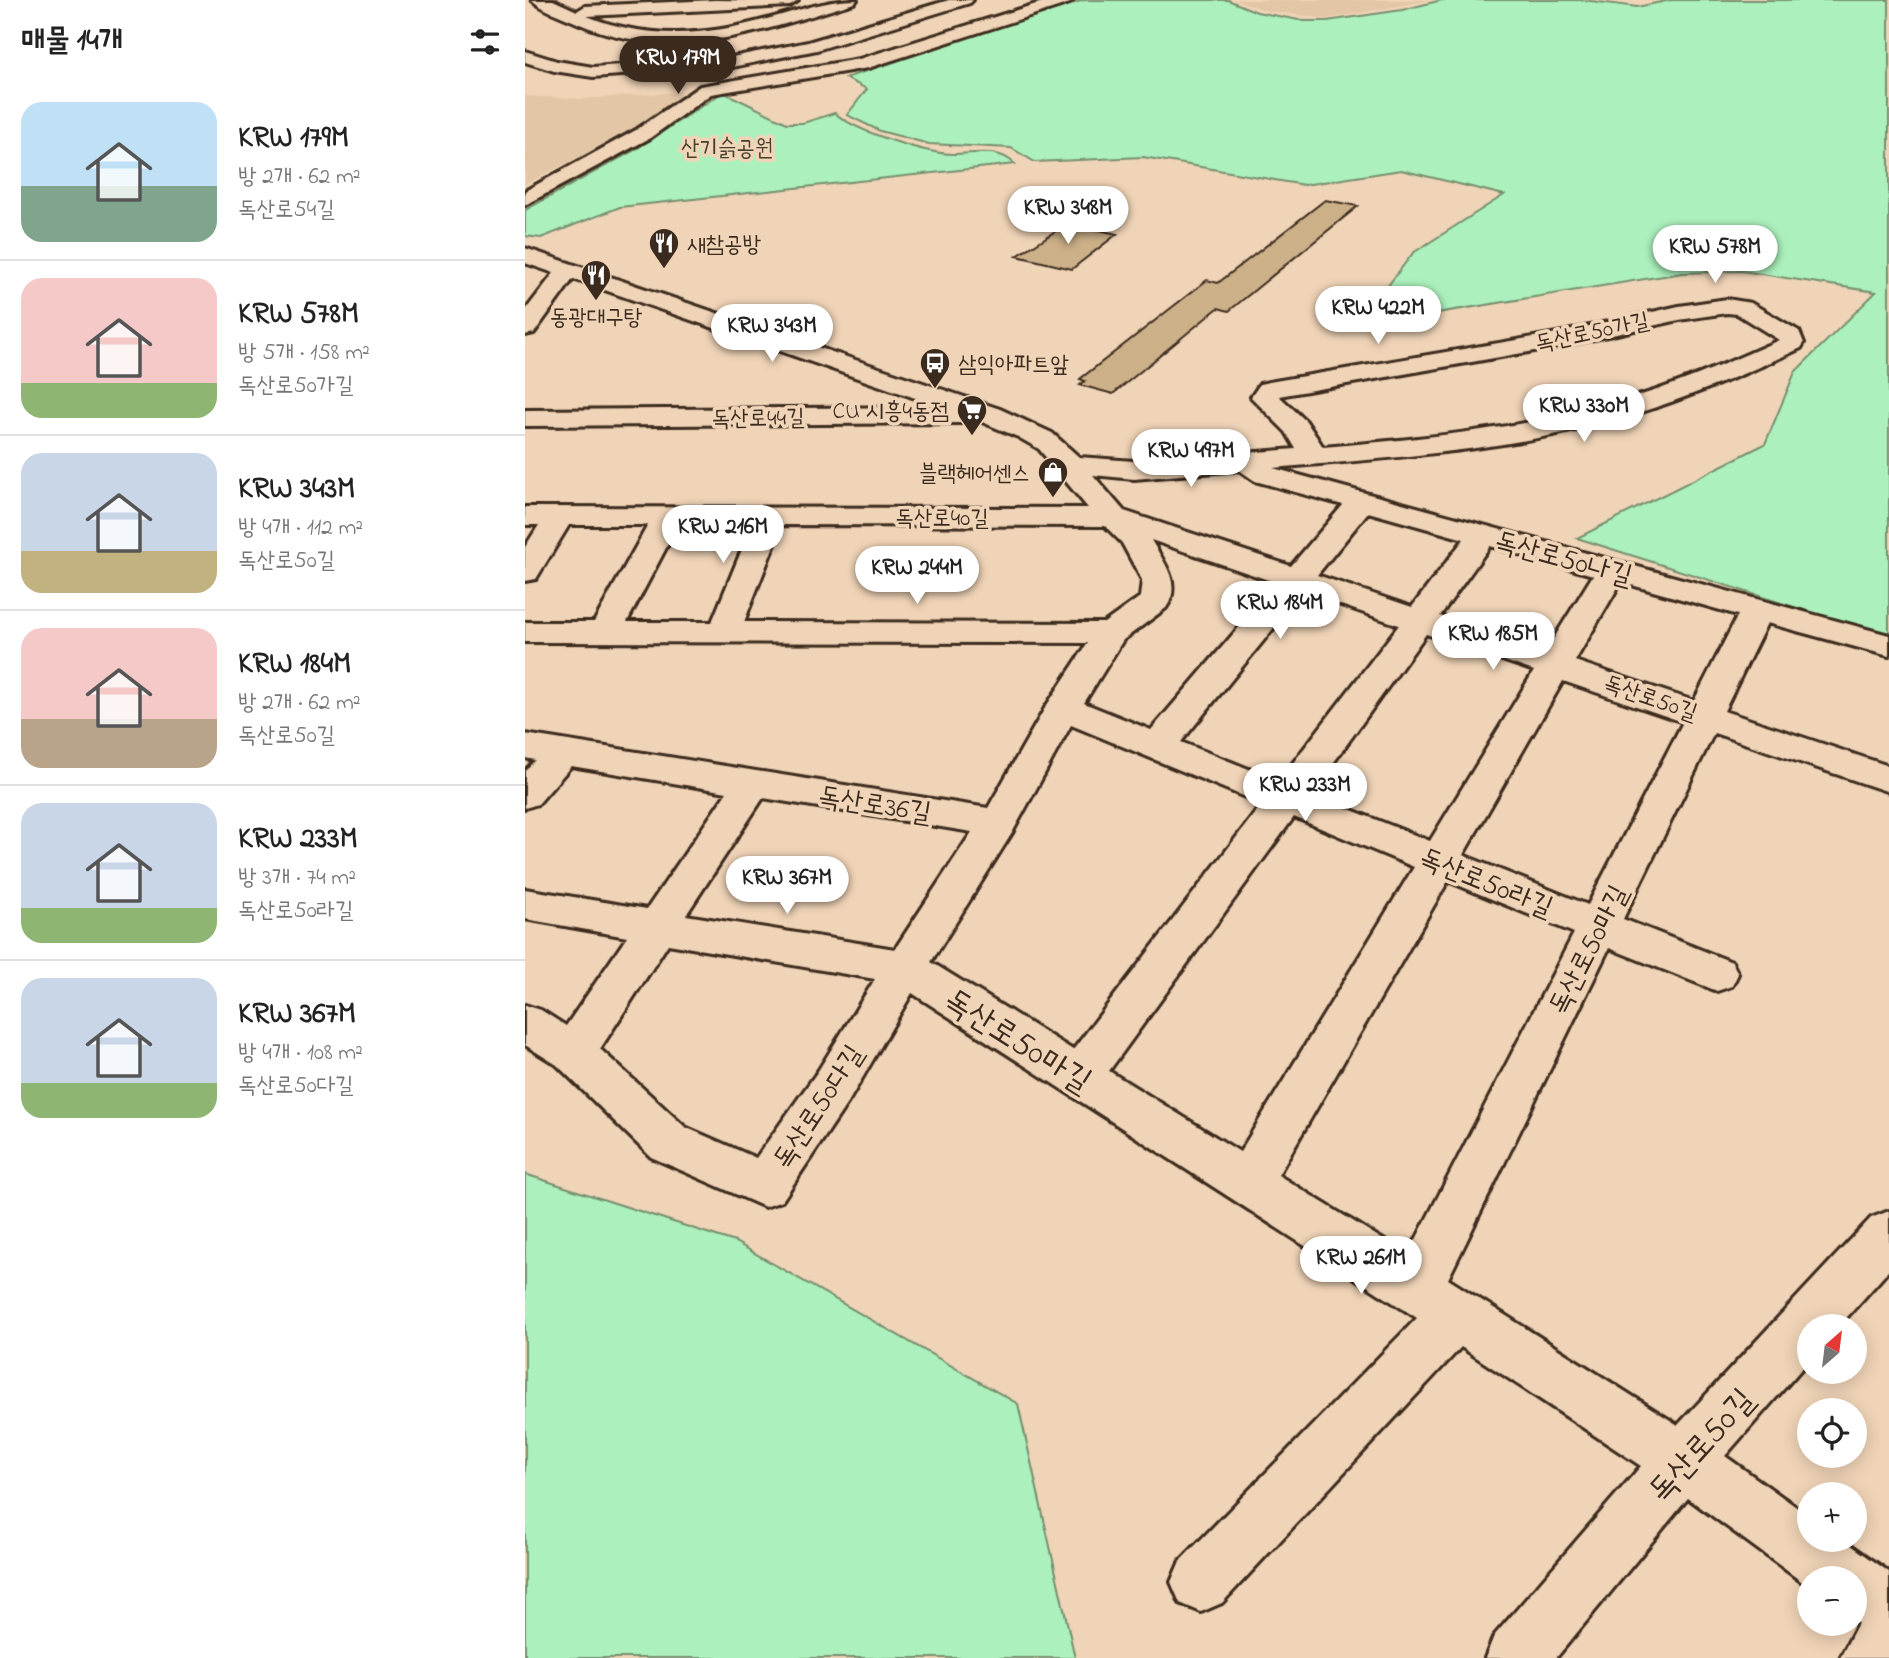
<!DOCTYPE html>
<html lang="ko">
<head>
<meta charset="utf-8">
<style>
	:root { --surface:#fff; --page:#f6f6f6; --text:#222; --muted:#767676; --line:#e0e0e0; --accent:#3b2a1e }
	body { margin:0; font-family:"Indie Flower","Poor Story",sans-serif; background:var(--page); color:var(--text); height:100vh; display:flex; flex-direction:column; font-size:26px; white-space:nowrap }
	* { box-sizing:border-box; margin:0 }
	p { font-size:23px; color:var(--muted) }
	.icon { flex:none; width:38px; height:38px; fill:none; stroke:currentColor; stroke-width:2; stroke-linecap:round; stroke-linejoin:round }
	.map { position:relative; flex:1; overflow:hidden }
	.drawer { display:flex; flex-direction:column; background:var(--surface); width:525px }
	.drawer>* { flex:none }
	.needle { width:46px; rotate:28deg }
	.controls { position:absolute; left:1272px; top:1314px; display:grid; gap:14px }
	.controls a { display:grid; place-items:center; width:70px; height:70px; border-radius:50%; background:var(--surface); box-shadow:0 4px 18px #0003; font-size:35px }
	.price { position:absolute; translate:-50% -60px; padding:0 16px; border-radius:24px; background:#fff; color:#222; font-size:23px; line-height:46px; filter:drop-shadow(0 2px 4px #0008) }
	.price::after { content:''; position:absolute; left:50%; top:42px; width:21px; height:16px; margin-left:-10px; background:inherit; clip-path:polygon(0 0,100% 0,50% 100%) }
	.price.on { background:var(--accent); color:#fff }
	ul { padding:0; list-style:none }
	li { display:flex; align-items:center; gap:21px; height:175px; padding:0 21px }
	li+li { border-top:2px solid var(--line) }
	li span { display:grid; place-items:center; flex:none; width:196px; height:140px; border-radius:21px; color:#555 }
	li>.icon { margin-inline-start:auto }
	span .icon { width:84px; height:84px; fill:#fffc; stroke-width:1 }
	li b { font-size:30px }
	h2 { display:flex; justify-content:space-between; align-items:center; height:84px; padding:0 21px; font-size:30px }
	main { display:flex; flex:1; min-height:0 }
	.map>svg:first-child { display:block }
</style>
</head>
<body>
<main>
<section class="drawer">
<h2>매물 14개<svg class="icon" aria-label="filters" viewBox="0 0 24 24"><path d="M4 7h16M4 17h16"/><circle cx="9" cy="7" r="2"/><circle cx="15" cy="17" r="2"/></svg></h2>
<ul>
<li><span style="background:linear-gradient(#bfe0f5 60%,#7fa58c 0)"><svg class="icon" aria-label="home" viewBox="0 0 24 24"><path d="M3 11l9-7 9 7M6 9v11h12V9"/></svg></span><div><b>KRW 179M</b><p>방 2개 · 62 m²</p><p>독산로54길</p></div></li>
<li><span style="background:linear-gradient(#f6c9c9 75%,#8fb573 0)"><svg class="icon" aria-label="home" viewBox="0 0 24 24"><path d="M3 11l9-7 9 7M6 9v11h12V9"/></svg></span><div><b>KRW 578M</b><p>방 5개 · 158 m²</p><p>독산로50가길</p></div></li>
<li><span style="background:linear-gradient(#c9d6e8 70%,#c2b280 0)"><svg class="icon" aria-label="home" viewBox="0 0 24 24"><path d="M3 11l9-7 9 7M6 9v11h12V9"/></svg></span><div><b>KRW 343M</b><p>방 4개 · 112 m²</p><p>독산로50길</p></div></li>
<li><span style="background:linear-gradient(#f6c9c9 65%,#b9a48a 0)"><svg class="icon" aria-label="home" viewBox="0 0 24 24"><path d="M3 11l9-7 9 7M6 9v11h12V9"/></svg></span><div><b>KRW 184M</b><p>방 2개 · 62 m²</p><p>독산로50길</p></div></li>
<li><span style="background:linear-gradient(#c9d6e8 75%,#8fb573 0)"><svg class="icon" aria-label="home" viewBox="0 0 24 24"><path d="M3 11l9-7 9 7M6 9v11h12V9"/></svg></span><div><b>KRW 233M</b><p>방 3개 · 74 m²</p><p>독산로50라길</p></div></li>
<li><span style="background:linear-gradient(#c9d6e8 75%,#8fb573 0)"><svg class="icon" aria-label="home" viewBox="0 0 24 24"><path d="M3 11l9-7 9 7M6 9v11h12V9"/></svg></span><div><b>KRW 367M</b><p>방 4개 · 108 m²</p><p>독산로50다길</p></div></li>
</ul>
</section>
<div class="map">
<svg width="1364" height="1658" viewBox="0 0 1364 1658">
	<rect width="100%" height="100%" fill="#f0d4b7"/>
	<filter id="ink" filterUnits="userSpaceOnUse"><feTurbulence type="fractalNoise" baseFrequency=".0143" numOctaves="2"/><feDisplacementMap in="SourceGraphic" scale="14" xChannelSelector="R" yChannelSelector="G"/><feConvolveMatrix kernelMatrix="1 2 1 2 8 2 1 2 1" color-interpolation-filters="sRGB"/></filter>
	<g filter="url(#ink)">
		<g fill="#e2c6a6">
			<polygon points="711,0 905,0 802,19 742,11"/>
			<polygon points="155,92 153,97 110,129 0,184 0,96 57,99"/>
		</g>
		<g fill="#acf1bd" stroke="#748e6e" stroke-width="2">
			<polygon points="559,0 703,0 732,12 779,21 802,21 877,10 917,0 1058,0 1112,7 1146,0 1364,0 1364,637 1052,538 1240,444 1270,372 1351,292 1217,271 1157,273 832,326 888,253 979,195 876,170 779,185 618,157 510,162 486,148 404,144 355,131 322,115 342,89 320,78"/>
			<path d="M198,92L262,123H278L310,113C329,131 402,154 428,154C451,154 472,147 490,164L95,207L16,238L0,236V210L110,150Z"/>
			<polygon points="0,1174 210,1242 493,1404 550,1658 0,1658"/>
		</g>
		<g fill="#cbb088" stroke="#3b2a1e" stroke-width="2">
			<polygon points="800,200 833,206 704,311 693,308 588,394 555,385 560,381 555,379 682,280 693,283"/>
			<polygon points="543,223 592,234 547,269 492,256"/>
		</g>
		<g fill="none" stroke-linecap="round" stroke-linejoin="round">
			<g stroke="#3b2a1e" stroke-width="6">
				<g id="minor">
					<path d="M7,0H28L52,11L60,6L190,0L273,1L265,6L62,16C122,40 181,36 242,19C272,11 300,0 332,0L329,3C233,32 148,65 50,22C37,16 17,10 7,0Z"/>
					<polygon points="424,0 448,0 445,3 292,50 207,67 68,77 29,71 0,62 0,51 32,61 68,67 207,57 283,42"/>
					<polygon points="524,0 548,0 545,3 343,68 186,94 125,138 0,205 0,191 111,130 175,86 334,59"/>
					<path d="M0,248L475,409L527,433L554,457L609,461L771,449L761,432L726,397L735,384L744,382L1038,332L1154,306L1202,299L1226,303L1274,331L1279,343L1276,348C1221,374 1165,397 1107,415C995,450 865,458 748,468L1364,635V656L1242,623L1199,711L1364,766V792L1189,733L1098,919L1207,962L1213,974L1207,986L1192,991L1084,948L923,1279L1153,1425L1346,1218L1364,1211V1270L1314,1326H1284V1360L1200,1456L1284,1516V1540H1319L1364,1572V1658H1315L1333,1623L1330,1621V1578H1284V1587L1163,1498L1031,1658H960L969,1636L1116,1466L936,1347L697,1603L676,1612L655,1603L646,1582L655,1561L892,1318L387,993L325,1099L257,1201L240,1207L126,1157L32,1065L0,1045V1005L16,1010L41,1026L102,937L0,919V889L122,909L202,792L46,766L13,804L0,808V771L10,760L0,758V734L463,808L520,708L563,643L0,642V622H69L123,525H44L11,579L0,581V547L14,525H0V507L563,508L514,449L493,437L450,419L439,423L0,426V410L416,407L48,279L9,333L0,335V311L29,273L0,263ZM1202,313L1212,314L1254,340C1200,364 1146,388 1089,403C995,429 895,439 798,447L781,421L754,396L1038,346L1154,320ZM714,470L730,481L818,505L766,566L599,511L568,475L609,479ZM843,512L939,539L887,607L792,575ZM153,525H227L187,622H102ZM257,525L580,526L597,543L617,580L615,597L579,623L219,622ZM626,540L752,583L626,730L559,703L598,640L641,608C658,584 638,561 626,540ZM965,546L1068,575L1021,651L915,616ZM1096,582L1213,615L1169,701L1050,661ZM778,592L874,625L754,781L656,742ZM901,634L1009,671L905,841L786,794ZM1038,681L1158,722L1063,905L938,855ZM546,725L737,804L548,1050L406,962L487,833ZM238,798L447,832L370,949L161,915ZM769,817L889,867L715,1152L584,1071ZM923,881L1049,933L883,1255L753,1175ZM143,944L350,979L293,1071L231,1158L160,1127L75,1049Z"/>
				</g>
			</g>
			<use href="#minor" fill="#f0d4b7" fill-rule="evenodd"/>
		</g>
	</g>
	<defs>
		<g id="restaurant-pin" transform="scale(1.575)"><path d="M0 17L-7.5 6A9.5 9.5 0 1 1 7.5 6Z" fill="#3b2a1e" stroke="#f0d4b7"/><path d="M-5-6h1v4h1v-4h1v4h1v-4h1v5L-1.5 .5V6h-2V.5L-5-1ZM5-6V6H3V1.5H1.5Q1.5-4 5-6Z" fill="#fff"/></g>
		<g id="bus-pin" transform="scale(1.575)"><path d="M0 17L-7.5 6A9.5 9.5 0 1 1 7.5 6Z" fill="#3b2a1e" stroke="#f0d4b7"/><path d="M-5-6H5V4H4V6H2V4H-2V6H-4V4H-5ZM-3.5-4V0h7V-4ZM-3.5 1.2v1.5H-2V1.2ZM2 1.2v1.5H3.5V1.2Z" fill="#fff"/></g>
		<g id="supermarket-pin" transform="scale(1.575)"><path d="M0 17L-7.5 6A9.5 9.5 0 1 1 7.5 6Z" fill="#3b2a1e" stroke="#f0d4b7"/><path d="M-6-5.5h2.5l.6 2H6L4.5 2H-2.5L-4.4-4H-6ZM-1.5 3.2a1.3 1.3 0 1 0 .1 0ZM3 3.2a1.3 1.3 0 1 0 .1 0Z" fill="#fff"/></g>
		<g id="shop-pin" transform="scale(1.575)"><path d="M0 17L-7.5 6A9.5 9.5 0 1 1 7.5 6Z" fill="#3b2a1e" stroke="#f0d4b7"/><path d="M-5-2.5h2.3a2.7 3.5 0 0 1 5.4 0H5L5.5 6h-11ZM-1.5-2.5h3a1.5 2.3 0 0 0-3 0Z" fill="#fff"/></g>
	</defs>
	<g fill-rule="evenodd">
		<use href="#restaurant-pin" x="139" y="243"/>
		<use href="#restaurant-pin" x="71" y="275"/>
		<use href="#bus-pin" x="410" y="363"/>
		<use href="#supermarket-pin" x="447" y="410"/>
		<use href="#shop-pin" x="528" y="472"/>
	</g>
	<g text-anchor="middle" stroke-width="7" stroke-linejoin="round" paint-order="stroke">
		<g font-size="23" fill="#463e2e" stroke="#f0d4b7">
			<text x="202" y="155">산기슭공원</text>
		</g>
		<g font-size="23" fill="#3b2a1e" stroke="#f0d4b7" text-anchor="start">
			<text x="162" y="251">새참공방</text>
			<text x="71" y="324" text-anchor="middle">동광대구탕</text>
			<text x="433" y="371">삼익아파트앞</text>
			<text x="424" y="418" text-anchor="end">CU 시흥4동점</text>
			<text x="505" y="480" text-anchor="end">블랙헤어센스</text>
		</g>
		<g font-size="23" fill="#3b2a1e" stroke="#f0d4b7">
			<text transform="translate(1067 331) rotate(-12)" y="8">독산로50가길</text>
			<text transform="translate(233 417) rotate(-1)" y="8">독산로44길</text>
			<text x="417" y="525">독산로40길</text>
			<text transform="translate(1126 697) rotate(19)" y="8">독산로50길</text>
		</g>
		<g font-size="28" fill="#3b2a1e" stroke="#f0d4b7">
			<text transform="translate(1039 557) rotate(15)" y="10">독산로50나길</text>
			<text transform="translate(350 803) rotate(9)" y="10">독산로36길</text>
			<text transform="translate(962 881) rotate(22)" y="10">독산로50라길</text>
			<text transform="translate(1062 949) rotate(-63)" y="10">독산로50마길</text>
			<text transform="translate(292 1106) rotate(-57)" y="10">독산로50다길</text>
		</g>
		<g font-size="33" fill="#3b2a1e" stroke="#f0d4b7">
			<text transform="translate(494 1039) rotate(32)" y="12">독산로50마길</text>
			<text transform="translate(1175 1444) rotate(-48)" y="12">독산로50길</text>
		</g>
	</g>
</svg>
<div class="controls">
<a><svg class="needle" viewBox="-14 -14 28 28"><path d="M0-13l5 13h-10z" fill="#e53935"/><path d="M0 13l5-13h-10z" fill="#767676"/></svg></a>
<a><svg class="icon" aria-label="locate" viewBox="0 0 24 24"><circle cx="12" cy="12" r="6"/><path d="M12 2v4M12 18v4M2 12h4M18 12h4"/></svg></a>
<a>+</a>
<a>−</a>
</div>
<b class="price on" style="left:153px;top:96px">KRW 179M</b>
<b class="price" style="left:543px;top:246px">KRW 348M</b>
<b class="price" style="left:1190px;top:285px">KRW 578M</b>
<b class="price" style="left:853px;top:346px">KRW 422M</b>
<b class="price" style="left:247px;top:364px">KRW 343M</b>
<b class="price" style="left:1059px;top:444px">KRW 330M</b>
<b class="price" style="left:666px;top:489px">KRW 497M</b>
<b class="price" style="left:198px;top:565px">KRW 216M</b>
<b class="price" style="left:392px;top:606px">KRW 244M</b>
<b class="price" style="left:755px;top:641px">KRW 184M</b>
<b class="price" style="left:968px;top:672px">KRW 185M</b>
<b class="price" style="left:780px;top:823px">KRW 233M</b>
<b class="price" style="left:262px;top:916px">KRW 367M</b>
<b class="price" style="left:836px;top:1296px">KRW 261M</b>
</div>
</main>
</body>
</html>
